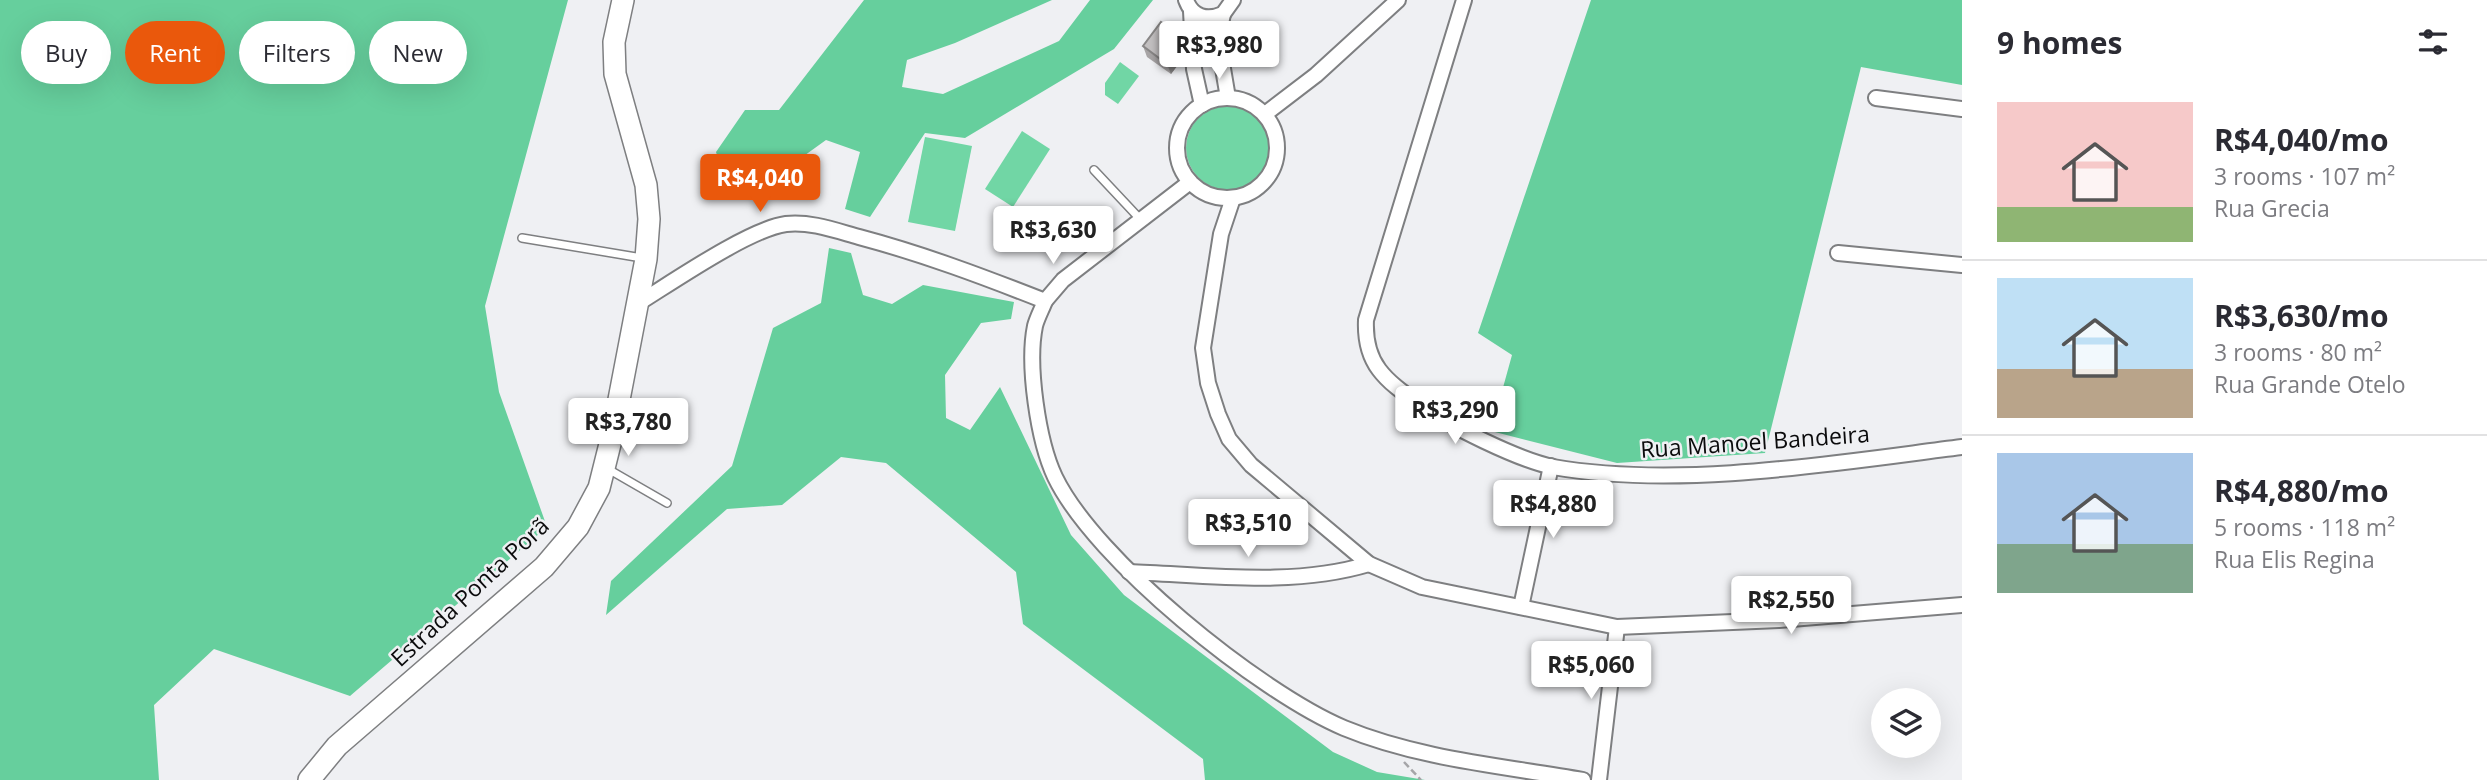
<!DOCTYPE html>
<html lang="en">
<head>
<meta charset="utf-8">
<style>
	:root { --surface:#fff; --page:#f2f2f3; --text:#2b2b33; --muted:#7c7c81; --line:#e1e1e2; --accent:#ea580c }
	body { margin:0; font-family:"Open Sans",sans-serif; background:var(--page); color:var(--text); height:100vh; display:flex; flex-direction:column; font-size:26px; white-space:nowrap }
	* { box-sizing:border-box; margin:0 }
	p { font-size:23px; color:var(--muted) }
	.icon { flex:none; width:38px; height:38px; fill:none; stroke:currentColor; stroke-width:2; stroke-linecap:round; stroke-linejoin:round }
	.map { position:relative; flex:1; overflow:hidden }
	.panel { display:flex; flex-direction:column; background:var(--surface); width:525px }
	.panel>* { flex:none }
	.top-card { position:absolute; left:21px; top:21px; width:665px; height:63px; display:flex; gap:14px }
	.controls { position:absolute; left:1871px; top:688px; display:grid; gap:14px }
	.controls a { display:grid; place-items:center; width:70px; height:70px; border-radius:50%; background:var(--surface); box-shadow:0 7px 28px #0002; font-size:35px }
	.price { position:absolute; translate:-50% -60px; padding:0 16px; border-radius:7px; background:#fff; color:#222; font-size:23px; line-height:46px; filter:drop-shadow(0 2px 4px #0008) }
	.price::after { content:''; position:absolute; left:50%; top:42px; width:21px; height:16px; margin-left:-10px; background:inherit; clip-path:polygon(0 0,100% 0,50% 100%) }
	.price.selected { background:var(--accent); color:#fff }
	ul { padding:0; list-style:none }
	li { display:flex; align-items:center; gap:21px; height:175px; padding:0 35px }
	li+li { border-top:2px solid var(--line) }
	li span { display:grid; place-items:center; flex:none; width:196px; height:140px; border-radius:0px; color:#555 }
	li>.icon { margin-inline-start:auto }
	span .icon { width:84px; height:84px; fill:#fffc; stroke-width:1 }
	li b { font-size:30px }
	h2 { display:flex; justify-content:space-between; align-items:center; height:84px; padding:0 35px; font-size:30px }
	.pill { padding:0 24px; border-radius:32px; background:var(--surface); box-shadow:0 7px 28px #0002; font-size:24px; line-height:63px }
	.pill.selected { background:var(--accent); color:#fff }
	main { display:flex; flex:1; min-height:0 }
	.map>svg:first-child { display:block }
</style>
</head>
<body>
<main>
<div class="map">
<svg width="1962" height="780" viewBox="0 0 1962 780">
	<rect width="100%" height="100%" fill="#eff0f3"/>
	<g fill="#71d6a5">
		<polygon points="1120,62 1139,76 1118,104 1105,95 1105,83"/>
		<circle cx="1228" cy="148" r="42"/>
		<polygon points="1022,131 1050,149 1013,207 985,189"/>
		<polygon points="925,137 972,146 955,231 908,222"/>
		<polygon points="1077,207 1089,224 1048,253 1037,234"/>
	</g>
	<g fill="#66cf9d">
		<polygon points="0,0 568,0 485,306 499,392 547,527 350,696 214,649 154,705 159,780 0,780"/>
		<polygon points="864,0 1052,0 955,43 907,60 902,87 943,94 1059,41 1090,0 1153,0 1114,49 965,138 925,133 870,217 845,209 860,152 826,140 776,176 725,181 716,152 745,110 779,110"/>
		<polygon points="1591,0 1962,0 1962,85 1861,67 1765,453 1617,463 1491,431 1512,355 1478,333"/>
		<polygon points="829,248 851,253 863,295 892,304 923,285 1014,302 1011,319 981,323 945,375 946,418 970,430 1000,387 1071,535 1124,595 1333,752 1377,772 1425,780 1205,780 1203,759 1023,624 1016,572 886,463 841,457 782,505 727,509 606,615 611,581 732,466 773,328 821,303"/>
	</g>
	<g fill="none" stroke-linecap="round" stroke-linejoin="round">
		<g stroke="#7e7f81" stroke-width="10">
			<g id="service">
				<polyline points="1094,170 1141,220"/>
				<polyline points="522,238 642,258"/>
				<polyline points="608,469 667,503"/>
			</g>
		</g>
		<g stroke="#7e7f81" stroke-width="18">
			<g id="minor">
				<path d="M1186,0C1192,17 1207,21 1223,14L1233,0"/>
				<path d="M1464,0L1366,320C1364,364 1385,380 1419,404C1447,425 1519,460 1553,467C1680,489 1835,463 1962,447"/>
				<polyline points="1191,11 1194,69 1202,105"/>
				<polyline points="1223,14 1218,39 1228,98"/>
				<circle cx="1227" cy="148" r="50"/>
				<polyline points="1876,98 1962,109"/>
				<polyline points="1265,114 1316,75 1398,0"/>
				<polyline points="1233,198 1221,234 1203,348 1208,383 1218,414 1229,439 1251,465 1369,564 1422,587 1617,627 1779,620 1962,605"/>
				<polyline points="1838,253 1962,265"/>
				<path d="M1045,301C1042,309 1037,318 1035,326C1027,365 1038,441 1055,477C1095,560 1259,692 1344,728C1419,759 1504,766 1583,780"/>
				<path d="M637,304C671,283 749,229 786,224C810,221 837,231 859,237C923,254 984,277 1045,301L1063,280L1190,182"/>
				<path d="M1129,572C1209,575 1292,587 1369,564"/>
				<polyline points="1521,607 1551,466"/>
				<polyline points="1599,780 1617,627"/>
			</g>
		</g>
		<g stroke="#7e7f81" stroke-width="24">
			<polyline id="secondary" points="309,780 337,746 544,567 578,527 599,488 612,436 646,259 649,219 646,185 615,74 614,42 623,0"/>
		</g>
		<polyline stroke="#a5a5a8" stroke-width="2.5" stroke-dasharray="7 3.5" stroke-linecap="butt" points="1404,762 1421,780"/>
		<use href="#service" stroke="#fff" stroke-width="7"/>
		<use href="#minor" stroke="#fff" stroke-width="14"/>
		<use href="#secondary" stroke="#fff" stroke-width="21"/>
	</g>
	<polygon fill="#a7a4a5" points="1143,46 1183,46 1184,57 1171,74 1147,57"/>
	<polygon fill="#888686" points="1179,35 1183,46 1184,57 1171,74 1167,64"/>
	<polygon fill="#c2bfc0" stroke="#888686" stroke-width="2" points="1161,22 1179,35 1180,46 1167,64 1143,46"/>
	<g text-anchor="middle" stroke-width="5" stroke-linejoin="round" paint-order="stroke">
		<g font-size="23" fill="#0b0b0c" stroke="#eff0f3">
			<text transform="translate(1755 442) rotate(-4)" y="8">Rua Manoel Bandeira</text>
			<text transform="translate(470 592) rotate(-43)" y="8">Estrada Ponta Porã</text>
		</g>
	</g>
</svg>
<div class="controls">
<a><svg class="icon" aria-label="layers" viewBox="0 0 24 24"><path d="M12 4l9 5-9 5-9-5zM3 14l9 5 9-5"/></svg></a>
</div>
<b class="price" style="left:1219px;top:81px">R$3,980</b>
<b class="price selected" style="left:760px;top:214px">R$4,040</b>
<b class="price" style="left:1053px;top:266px">R$3,630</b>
<b class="price" style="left:1455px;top:446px">R$3,290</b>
<b class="price" style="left:628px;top:458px">R$3,780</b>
<b class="price" style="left:1553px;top:540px">R$4,880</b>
<b class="price" style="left:1248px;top:559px">R$3,510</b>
<b class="price" style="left:1791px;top:636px">R$2,550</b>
<b class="price" style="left:1591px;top:701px">R$5,060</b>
<div class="top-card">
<a class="pill">Buy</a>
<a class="pill selected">Rent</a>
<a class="pill">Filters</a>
<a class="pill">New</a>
</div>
</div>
<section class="panel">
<h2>9 homes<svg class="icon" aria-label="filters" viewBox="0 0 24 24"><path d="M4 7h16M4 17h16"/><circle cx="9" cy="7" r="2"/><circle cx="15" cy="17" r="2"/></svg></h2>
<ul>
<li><span style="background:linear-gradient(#f6c9c9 75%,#8fb573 0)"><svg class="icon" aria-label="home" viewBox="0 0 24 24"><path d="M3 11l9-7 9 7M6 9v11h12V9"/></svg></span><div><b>R$4,040/mo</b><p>3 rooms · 107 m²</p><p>Rua Grecia</p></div></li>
<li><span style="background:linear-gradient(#bfe0f5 65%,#b9a48a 0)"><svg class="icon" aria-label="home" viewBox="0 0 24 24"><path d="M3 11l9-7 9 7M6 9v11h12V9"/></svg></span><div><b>R$3,630/mo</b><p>3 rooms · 80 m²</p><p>Rua Grande Otelo</p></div></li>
<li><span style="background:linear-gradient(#a9c7e8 65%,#7fa58c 0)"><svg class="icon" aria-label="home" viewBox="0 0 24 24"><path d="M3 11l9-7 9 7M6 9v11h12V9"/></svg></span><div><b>R$4,880/mo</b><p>5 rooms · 118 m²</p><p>Rua Elis Regina</p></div></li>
</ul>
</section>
</main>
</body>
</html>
